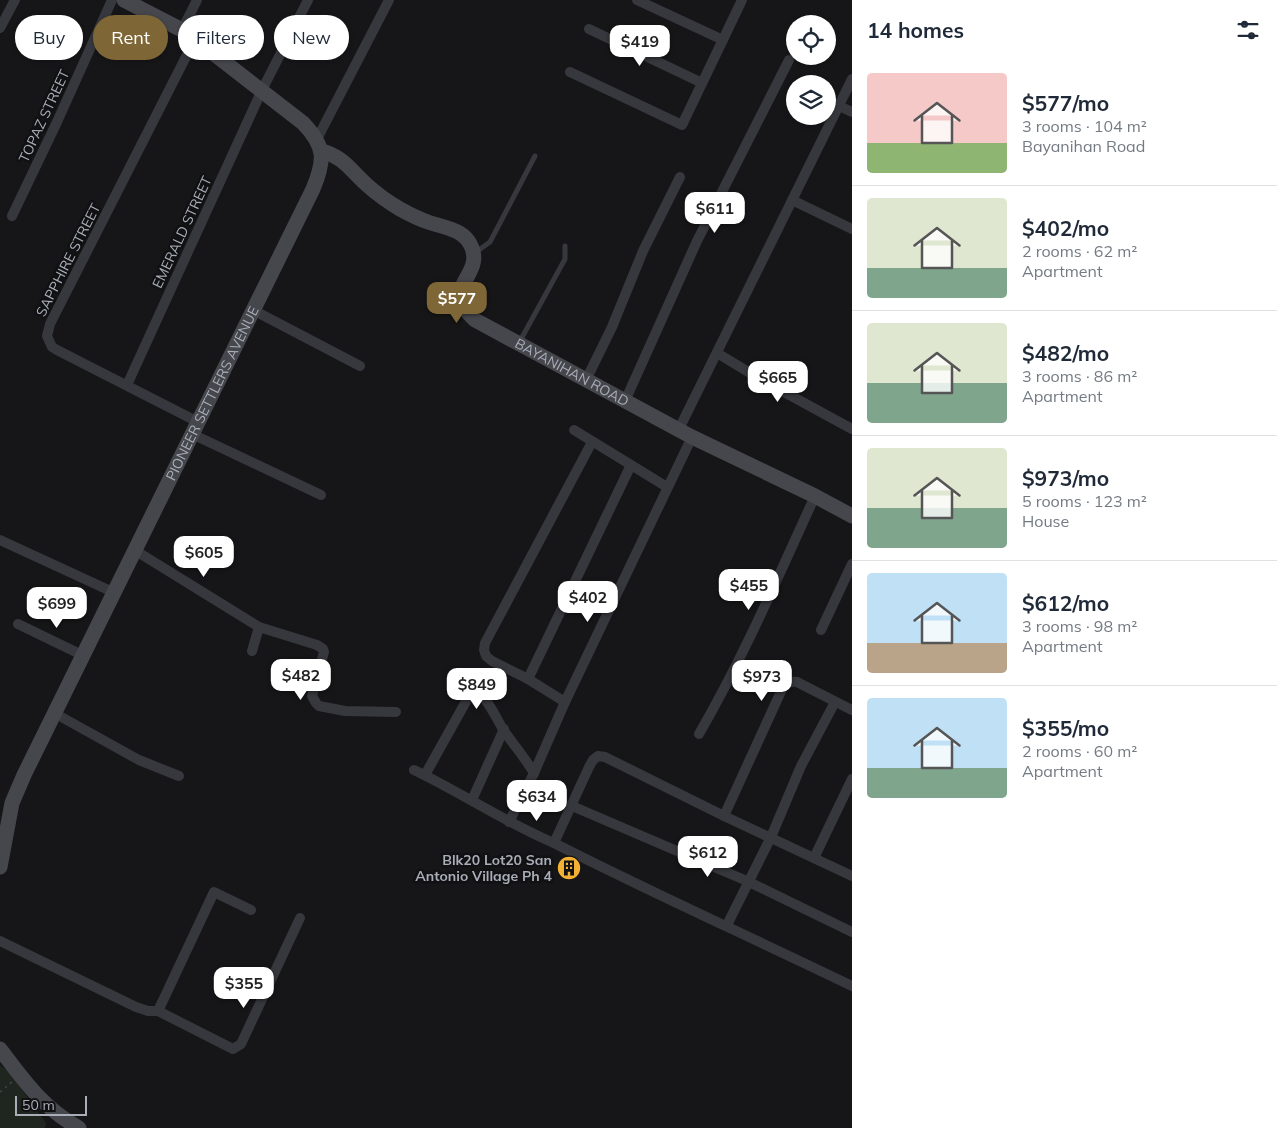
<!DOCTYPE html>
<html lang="en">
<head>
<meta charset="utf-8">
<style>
	:root { --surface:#fff; --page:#f6f6f7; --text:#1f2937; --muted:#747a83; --line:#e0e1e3; --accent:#7e6636 }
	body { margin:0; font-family:Mulish,sans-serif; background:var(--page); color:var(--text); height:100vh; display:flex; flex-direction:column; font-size:19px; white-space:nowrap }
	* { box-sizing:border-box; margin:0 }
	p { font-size:16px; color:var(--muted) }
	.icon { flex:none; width:28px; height:28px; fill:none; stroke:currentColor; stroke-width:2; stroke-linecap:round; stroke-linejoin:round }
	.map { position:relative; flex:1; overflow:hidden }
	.details { display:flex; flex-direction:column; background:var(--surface); width:425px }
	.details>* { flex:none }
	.banner { position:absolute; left:15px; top:15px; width:475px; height:45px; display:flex; gap:10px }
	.buttons { position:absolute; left:786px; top:15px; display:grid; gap:10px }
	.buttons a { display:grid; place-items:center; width:50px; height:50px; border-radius:50%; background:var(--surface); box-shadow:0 1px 4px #0004; font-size:25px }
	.scale { position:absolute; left:15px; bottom:12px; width:72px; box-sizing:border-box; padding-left:5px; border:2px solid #a8adb8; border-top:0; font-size:14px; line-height:18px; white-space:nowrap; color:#a8adb8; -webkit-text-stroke:4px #111113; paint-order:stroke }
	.price { position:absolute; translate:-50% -42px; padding:0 11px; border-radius:10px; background:#fff; color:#222; font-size:16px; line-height:32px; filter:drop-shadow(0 1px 2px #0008) }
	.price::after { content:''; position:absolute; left:50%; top:30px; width:15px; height:11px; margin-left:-8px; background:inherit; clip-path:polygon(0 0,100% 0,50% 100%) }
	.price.active { background:var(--accent); color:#fff }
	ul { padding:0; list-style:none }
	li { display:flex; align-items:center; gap:15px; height:125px; padding:0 15px }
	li+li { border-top:1px solid var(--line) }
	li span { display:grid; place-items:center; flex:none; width:140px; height:100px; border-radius:5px; color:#555 }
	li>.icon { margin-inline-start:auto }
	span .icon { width:60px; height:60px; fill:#fffc; stroke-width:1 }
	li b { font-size:21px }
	h2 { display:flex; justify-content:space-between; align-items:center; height:60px; padding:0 15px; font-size:21px }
	.pill { padding:0 18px; border-radius:22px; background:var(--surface); box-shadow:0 1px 4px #0004; font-size:18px; line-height:45px }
	.pill.active { background:var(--accent); color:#fff }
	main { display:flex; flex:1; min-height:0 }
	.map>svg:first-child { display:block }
</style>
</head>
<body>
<main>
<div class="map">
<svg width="852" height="1128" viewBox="0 0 852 1128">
	<rect width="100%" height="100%" fill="#161618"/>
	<polygon fill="#1e261f" points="0,1065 9,1072 46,1123 45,1128 0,1128"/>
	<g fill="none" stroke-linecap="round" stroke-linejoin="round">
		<polyline stroke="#3d3f44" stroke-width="2" stroke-dasharray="2.5 4" stroke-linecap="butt" points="0,1092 12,1082"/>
		<g stroke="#37383d" stroke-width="5">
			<polyline points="476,252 490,242 535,156"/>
			<polyline points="520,341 565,259 565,246"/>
		</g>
		<g stroke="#37383d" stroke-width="10">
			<polyline points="637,0 723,40"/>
			<polyline points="0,28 15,0"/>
			<polyline points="589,29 702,83"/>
			<polyline points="182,30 197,0"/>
			<polyline points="195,39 50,324 47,336 52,347 57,350 198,422"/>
			<polyline points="570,72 682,125 742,0"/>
			<polyline points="839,106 852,112"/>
			<polyline points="317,139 389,0"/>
			<polyline points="792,200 852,229"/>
			<polyline points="12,216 57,122 112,0"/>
			<polyline points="253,310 360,366"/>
			<polyline points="717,353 760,379 852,429"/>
			<polyline points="586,380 612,327 643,251 680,177"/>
			<polyline points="127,385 262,90 308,0"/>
			<polyline points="625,401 697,241 789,60"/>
			<polyline points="679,429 852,79"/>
			<polyline points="574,430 667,487"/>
			<polyline points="192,434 321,495"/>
			<polyline points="0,540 115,593"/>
			<polyline points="136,551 259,627"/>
			<polyline points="18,624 84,656"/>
			<polyline points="821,630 852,564"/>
			<polyline points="252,651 259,627 317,645 323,649 324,652 312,696 316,703 319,706 345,711 396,712"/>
			<polyline points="528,679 631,465"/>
			<polyline points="565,702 528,679 492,661 486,656 484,650 485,643 592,442"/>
			<polyline points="56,714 139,760 179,776"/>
			<path d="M699,734C743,658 778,577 815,496"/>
			<path d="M414,770C462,793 506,823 554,843"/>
			<path d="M425,775L469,696L474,690C486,694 497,720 504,731C514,745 525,758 534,773"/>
			<polyline points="472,800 504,729"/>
			<polyline points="572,806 747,881 852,932"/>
			<path d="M724,816L783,687C788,683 791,681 797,682L852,710"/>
			<polyline points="509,822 534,773 565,702 692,437"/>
			<polyline points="814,858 852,779"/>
			<path d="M852,876L724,816L605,757L598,756L593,760L589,767L554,843C652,893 753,938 852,986"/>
			<polyline points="727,925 771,837 801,766 835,702"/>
			<polyline points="0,941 136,1007 148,1011 158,1011 233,1049 241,1044 300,918"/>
			<polyline points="158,1011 214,892 251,910"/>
		</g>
		<g stroke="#45474d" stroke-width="15">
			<path id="s1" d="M322,151C345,158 350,170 367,185C377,194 388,202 400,209C409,214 419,219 428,222C445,228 465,229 472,248C483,277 439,287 475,320L692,437L815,496L852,516"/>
			<path id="s2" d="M0,867L12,803L24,775L313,189C325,160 326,147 303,123L195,39L182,30L124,0"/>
			<path d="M0,1049C24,1081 43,1108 79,1128"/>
		</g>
	</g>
	<defs>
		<g id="building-disc" transform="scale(1.25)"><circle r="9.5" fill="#f2b134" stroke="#111113"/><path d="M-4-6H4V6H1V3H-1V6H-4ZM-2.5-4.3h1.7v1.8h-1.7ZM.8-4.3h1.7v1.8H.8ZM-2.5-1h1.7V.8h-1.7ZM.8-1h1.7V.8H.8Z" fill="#111"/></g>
	</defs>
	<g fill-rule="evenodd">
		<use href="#building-disc" x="569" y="868"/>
	</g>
	<g text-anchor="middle" stroke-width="5" stroke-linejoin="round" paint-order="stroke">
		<g font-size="14" fill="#a8adb8" stroke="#111113">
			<text transform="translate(44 116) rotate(-65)" y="5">TOPAZ STREET</text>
			<text transform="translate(182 232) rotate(-65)" y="5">EMERALD STREET</text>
			<text transform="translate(68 260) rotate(-63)" y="5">SAPPHIRE STREET</text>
			<text dy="5" stroke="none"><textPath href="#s1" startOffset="372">BAYANIHAN ROAD</textPath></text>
			<text dy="5" stroke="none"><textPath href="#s2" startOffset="521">PIONEER SETTLERS AVENUE</textPath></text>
		</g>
		<g font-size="14" font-weight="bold" fill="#a8adb8" stroke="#111113" text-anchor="end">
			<text x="552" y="865">Blk20 Lot20 San<tspan x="552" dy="16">Antonio Village Ph 4</tspan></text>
		</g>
	</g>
</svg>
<div class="buttons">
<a><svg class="icon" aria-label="locate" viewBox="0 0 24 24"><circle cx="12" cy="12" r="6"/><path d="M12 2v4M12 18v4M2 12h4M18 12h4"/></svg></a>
<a><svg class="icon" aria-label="layers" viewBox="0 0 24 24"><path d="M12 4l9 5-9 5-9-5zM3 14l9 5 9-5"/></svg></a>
</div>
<div class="scale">50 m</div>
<b class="price" style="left:640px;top:67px">$419</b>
<b class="price" style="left:715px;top:234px">$611</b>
<b class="price active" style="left:457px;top:324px">$577</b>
<b class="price" style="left:778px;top:403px">$665</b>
<b class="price" style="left:204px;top:578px">$605</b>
<b class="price" style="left:749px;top:611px">$455</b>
<b class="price" style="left:588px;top:623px">$402</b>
<b class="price" style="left:57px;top:629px">$699</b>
<b class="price" style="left:301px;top:701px">$482</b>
<b class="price" style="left:762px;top:702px">$973</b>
<b class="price" style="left:477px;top:710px">$849</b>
<b class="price" style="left:537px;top:822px">$634</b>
<b class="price" style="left:708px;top:878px">$612</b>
<b class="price" style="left:244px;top:1009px">$355</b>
<div class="banner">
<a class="pill">Buy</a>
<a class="pill active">Rent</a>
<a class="pill">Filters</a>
<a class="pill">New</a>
</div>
</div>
<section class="details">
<h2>14 homes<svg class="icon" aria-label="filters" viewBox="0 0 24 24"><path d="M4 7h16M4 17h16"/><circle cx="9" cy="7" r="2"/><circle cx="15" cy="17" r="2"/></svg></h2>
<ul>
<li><span style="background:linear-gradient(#f6c9c9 70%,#8fb573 0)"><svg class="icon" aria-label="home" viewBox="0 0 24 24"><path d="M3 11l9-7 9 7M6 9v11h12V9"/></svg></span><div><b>$577/mo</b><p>3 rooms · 104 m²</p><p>Bayanihan Road</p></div></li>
<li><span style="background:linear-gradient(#dfe7d0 70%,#7fa58c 0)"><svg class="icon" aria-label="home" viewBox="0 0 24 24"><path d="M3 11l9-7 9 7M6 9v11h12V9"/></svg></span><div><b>$402/mo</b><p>2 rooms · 62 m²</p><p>Apartment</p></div></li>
<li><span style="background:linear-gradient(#dfe7d0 60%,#7fa58c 0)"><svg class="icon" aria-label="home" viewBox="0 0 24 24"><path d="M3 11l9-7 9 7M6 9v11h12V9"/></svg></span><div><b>$482/mo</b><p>3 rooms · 86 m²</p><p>Apartment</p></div></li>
<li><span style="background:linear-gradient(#dfe7d0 60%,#7fa58c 0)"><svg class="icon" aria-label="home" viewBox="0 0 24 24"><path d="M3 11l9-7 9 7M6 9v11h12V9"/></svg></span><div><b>$973/mo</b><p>5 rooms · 123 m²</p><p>House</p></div></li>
<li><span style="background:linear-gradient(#bfe0f5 70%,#b9a48a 0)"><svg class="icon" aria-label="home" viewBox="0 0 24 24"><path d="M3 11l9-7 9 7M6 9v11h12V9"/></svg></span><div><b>$612/mo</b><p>3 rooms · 98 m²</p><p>Apartment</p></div></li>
<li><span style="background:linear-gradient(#bfe0f5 70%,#7fa58c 0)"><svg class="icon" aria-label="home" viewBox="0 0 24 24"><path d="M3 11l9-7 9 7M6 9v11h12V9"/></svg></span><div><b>$355/mo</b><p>2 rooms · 60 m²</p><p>Apartment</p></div></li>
</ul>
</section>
</main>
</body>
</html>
